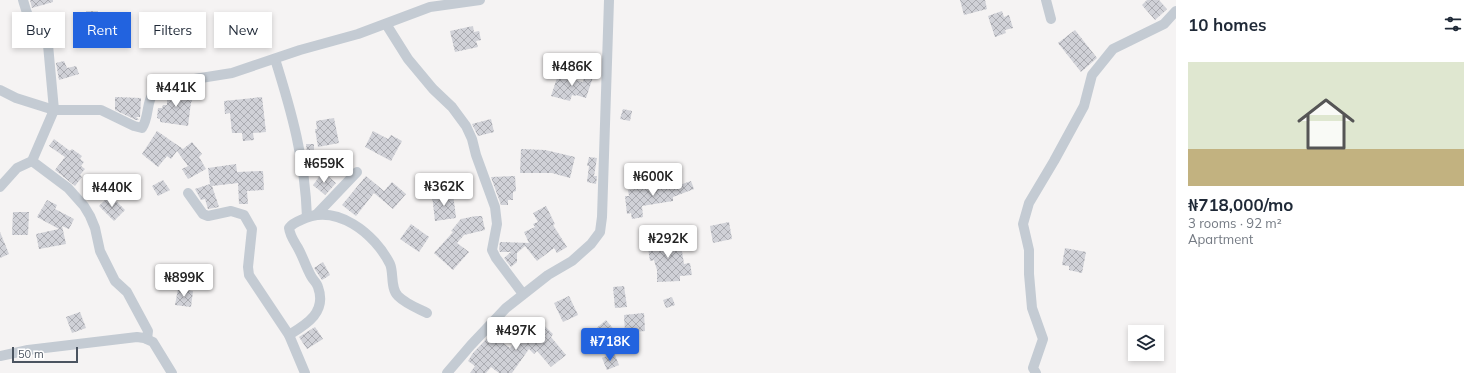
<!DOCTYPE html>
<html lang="en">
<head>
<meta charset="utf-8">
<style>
	:root { --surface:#fff; --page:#f2f2f3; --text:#1f2937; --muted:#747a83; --accent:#2263df }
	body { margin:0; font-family:Mulish,sans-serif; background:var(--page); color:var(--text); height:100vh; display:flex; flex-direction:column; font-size:15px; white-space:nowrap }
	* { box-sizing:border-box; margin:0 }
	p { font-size:13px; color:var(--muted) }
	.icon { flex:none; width:22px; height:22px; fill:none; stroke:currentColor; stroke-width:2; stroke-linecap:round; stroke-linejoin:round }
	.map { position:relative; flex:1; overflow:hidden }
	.details { display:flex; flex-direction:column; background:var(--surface); width:300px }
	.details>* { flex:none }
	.hud { position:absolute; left:12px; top:12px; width:380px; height:36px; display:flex; gap:8px }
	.fabs { position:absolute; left:1128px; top:325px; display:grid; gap:8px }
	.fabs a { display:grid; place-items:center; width:36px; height:36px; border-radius:0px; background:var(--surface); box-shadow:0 2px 6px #0003; font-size:20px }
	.scale { position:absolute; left:12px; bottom:10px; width:66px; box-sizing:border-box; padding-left:4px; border:2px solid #4b5460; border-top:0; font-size:11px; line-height:14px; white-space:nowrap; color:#4b5460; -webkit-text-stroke:3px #fff; paint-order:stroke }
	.price { position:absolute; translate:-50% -34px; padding:0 9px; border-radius:4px; background:#fff; color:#222; font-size:13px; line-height:26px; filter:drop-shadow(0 1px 2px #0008) }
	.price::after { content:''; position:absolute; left:50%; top:24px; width:12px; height:9px; margin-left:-6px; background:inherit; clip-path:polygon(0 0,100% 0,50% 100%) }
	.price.current { background:var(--accent); color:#fff }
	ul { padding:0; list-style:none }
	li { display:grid; align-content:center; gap:8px; height:212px; padding:0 12px }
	li span { display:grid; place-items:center; height:124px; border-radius:0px; color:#555 }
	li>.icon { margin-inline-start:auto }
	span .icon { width:72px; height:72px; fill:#fffc; stroke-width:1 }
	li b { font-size:17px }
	h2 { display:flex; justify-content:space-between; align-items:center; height:48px; padding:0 12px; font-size:17px }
	.pill { padding:0 14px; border-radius:0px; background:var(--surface); box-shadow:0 2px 6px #0003; font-size:14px; line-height:36px }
	.pill.current { background:var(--accent); color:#fff }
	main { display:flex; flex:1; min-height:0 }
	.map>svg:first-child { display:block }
</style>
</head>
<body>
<main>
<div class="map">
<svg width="1176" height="373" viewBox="0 0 1176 373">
	<defs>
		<pattern id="building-cross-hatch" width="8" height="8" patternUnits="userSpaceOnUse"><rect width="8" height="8" fill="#d0d1d7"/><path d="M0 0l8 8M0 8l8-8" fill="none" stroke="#abacb2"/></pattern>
	</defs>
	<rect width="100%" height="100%" fill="#f5f3f3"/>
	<g fill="url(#building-cross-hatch)">
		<polygon points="30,0 53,0 53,2 32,8"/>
		<polygon points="960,0 985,0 987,9 964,15"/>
		<polygon points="1147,0 1159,0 1167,9 1155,20 1142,5"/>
		<polygon points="86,11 98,11 98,29 86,29 86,25 83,25 82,17 86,17"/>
		<polygon points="1002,11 1004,17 1009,15 1013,28 1005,30 1006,33 995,37 988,16"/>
		<polygon points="473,26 474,32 479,31 481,40 476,41 478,47 455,52 450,31"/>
		<polygon points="1075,30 1097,58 1081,72 1058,43"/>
		<polygon points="64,61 67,68 76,66 79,74 59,80 56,63"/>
		<polygon points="586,71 594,74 586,98 576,95 575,96 572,95 570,101 551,96 558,75 583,82"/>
		<polygon points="174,90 192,91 192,102 191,102 188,126 160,122 160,119 157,118 158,108 162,108 163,105 167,105 167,93"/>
		<polygon points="115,97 141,98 140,117 136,117 139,120 136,120 115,110"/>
		<polygon points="262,97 266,132 253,133 254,140 243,141 242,133 232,133 230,113 225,114 224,101"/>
		<polygon points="623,109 632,111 630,121 620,119"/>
		<polygon points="334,118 339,143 318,147 315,129 317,129 316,121"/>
		<polygon points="491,119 494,132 478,136 472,124"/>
		<polygon points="157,131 183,149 192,142 202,154 199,157 206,169 188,179 182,169 188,166 177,151 171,159 167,156 158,167 142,154"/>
		<polygon points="373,131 388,139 391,135 402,141 391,161 365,147"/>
		<polygon points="54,139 70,151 72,149 82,156 80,159 84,162 81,166 85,169 80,175 82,177 75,186 55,170 65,157 49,146"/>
		<polygon points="306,144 314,144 314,160 308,160"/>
		<polygon points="521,149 545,150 575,157 570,178 552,173 520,173"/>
		<polygon points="589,157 597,158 594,176 597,176 596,184 587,182 589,166 587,166"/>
		<polygon points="236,164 237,172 263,171 264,190 247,191 248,204 239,204 238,183 212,186 219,207 208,209 205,199 201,200 195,189 210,184 208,168"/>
		<polygon points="323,172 336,183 325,195 313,185"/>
		<polygon points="366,176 384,191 392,182 406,194 393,209 374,193 356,216 342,205"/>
		<polygon points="515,176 516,191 513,192 513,200 508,200 508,205 501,205 491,177"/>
		<polygon points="163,180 170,190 158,196 152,186"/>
		<polygon points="691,181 694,189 673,197 673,201 642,206 643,217 632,219 631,213 627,214 625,196 629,196 628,190 671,185 671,188"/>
		<polygon points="453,193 456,218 435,221 432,195"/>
		<polygon points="110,195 125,210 114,221 99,206"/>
		<polygon points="47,200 57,205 55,209 74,219 69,229 62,226 66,244 39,249 36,234 59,229 37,217"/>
		<polygon points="546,206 555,224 553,225 567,247 557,253 554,248 537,261 525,246 517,253 517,262 511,267 504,258 511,252 500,252 499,249 500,242 529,243 524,232 535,227 533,224 538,222 533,213"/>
		<polygon points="13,212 29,212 28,235 12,235"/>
		<polygon points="476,216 482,216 485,230 464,235 457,243 469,252 453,270 434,253 453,232 451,231 461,219"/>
		<polygon points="729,222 732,239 713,243 710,226"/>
		<polygon points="411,224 429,237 419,252 400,239"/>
		<polygon points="0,232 9,254 0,258"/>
		<polygon points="663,232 666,241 680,239 684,264 690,263 692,275 680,276 680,281 657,282 657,270 654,260 650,261 648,248 654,247 651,235"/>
		<polygon points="1065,248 1086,252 1082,273 1069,270 1069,266 1062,265"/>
		<polygon points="323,262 330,275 322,280 314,268"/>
		<polygon points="624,286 627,307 615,308 613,287"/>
		<polygon points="178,289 193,291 191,307 175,305"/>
		<polygon points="569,296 578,315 563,322 554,303"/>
		<polygon points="672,297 675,305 666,308 663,300"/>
		<polygon points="80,312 86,328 72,333 66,317"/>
		<polygon points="644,313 645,331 625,333 624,315"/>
		<polygon points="537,319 553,334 551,337 566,355 551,367 537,351 534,354 529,349 512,373 499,373 491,367 486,373 470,373 475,366 468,361 473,353 494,331 501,337 499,340 510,348"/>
		<polygon points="606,320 616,332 602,344 592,332"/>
		<polygon points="315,327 323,339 307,349 299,337"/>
		<polygon points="614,353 619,365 607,370 602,358"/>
	</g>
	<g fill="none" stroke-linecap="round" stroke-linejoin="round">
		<g stroke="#c4cbd3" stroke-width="10">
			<polyline points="1046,0 1051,19"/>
			<polyline points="386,24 408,59 433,89 452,107 466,126 472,139 476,155 495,207 497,224 492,250 496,258 523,294"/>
			<path d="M275,59C292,113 305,160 307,217"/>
			<path d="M0,90L16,98L54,110H101L134,126L142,128C150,116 145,100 157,89L182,81L232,73L300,50L358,34L430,7L480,0"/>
			<polyline points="32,161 68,188 84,206 90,216 95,228 100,251 115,281 127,292 148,331 147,339"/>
			<path d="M0,187L17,168L32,161L54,110L47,34C43,28 39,28 34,25C28,20 25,7 23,0"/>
			<polyline points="188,193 203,214 208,216 231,211 244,215 252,229 248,267 249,275 289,335 305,373"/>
			<polyline points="316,215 357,172"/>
			<path d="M289,335C307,324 327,312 318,287C317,283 313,280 311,276C306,267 303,257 298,248C294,241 290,236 289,228C292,224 296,222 301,220C336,202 375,234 390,264C394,273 390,288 398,296C406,304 417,308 427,313"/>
			<polyline points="0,356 28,350 137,337 144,338 153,342 172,373"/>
			<polyline points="447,373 471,345 506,308 548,275 572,261 591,244 600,232 602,217 609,0"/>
			<polyline points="1036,373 1033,368 1043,339 1032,308 1029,274 1029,250 1023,224 1029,203 1054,161 1084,106 1092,75 1113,49 1164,24 1176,11"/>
		</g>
	</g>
</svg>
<div class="fabs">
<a><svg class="icon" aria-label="layers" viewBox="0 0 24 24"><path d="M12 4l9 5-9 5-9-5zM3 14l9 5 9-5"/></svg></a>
</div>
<div class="scale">50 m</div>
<b class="price" style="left:572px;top:87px">₦486K</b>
<b class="price" style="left:176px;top:108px">₦441K</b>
<b class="price" style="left:324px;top:184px">₦659K</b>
<b class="price" style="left:653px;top:197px">₦600K</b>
<b class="price" style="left:444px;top:207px">₦362K</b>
<b class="price" style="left:112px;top:208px">₦440K</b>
<b class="price" style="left:668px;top:259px">₦292K</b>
<b class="price" style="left:184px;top:298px">₦899K</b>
<b class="price" style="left:516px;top:351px">₦497K</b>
<b class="price current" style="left:610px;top:362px">₦718K</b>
<div class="hud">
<a class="pill">Buy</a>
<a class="pill current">Rent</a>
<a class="pill">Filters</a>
<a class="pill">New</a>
</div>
</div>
<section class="details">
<h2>10 homes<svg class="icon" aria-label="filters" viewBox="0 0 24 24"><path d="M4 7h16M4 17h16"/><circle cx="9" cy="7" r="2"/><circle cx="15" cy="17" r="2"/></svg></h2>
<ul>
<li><span style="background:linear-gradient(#dfe7d0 70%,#c2b280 0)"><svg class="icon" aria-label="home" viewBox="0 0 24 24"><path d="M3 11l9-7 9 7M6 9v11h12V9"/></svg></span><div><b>₦718,000/mo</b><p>3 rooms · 92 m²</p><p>Apartment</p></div></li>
</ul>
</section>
</main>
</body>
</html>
